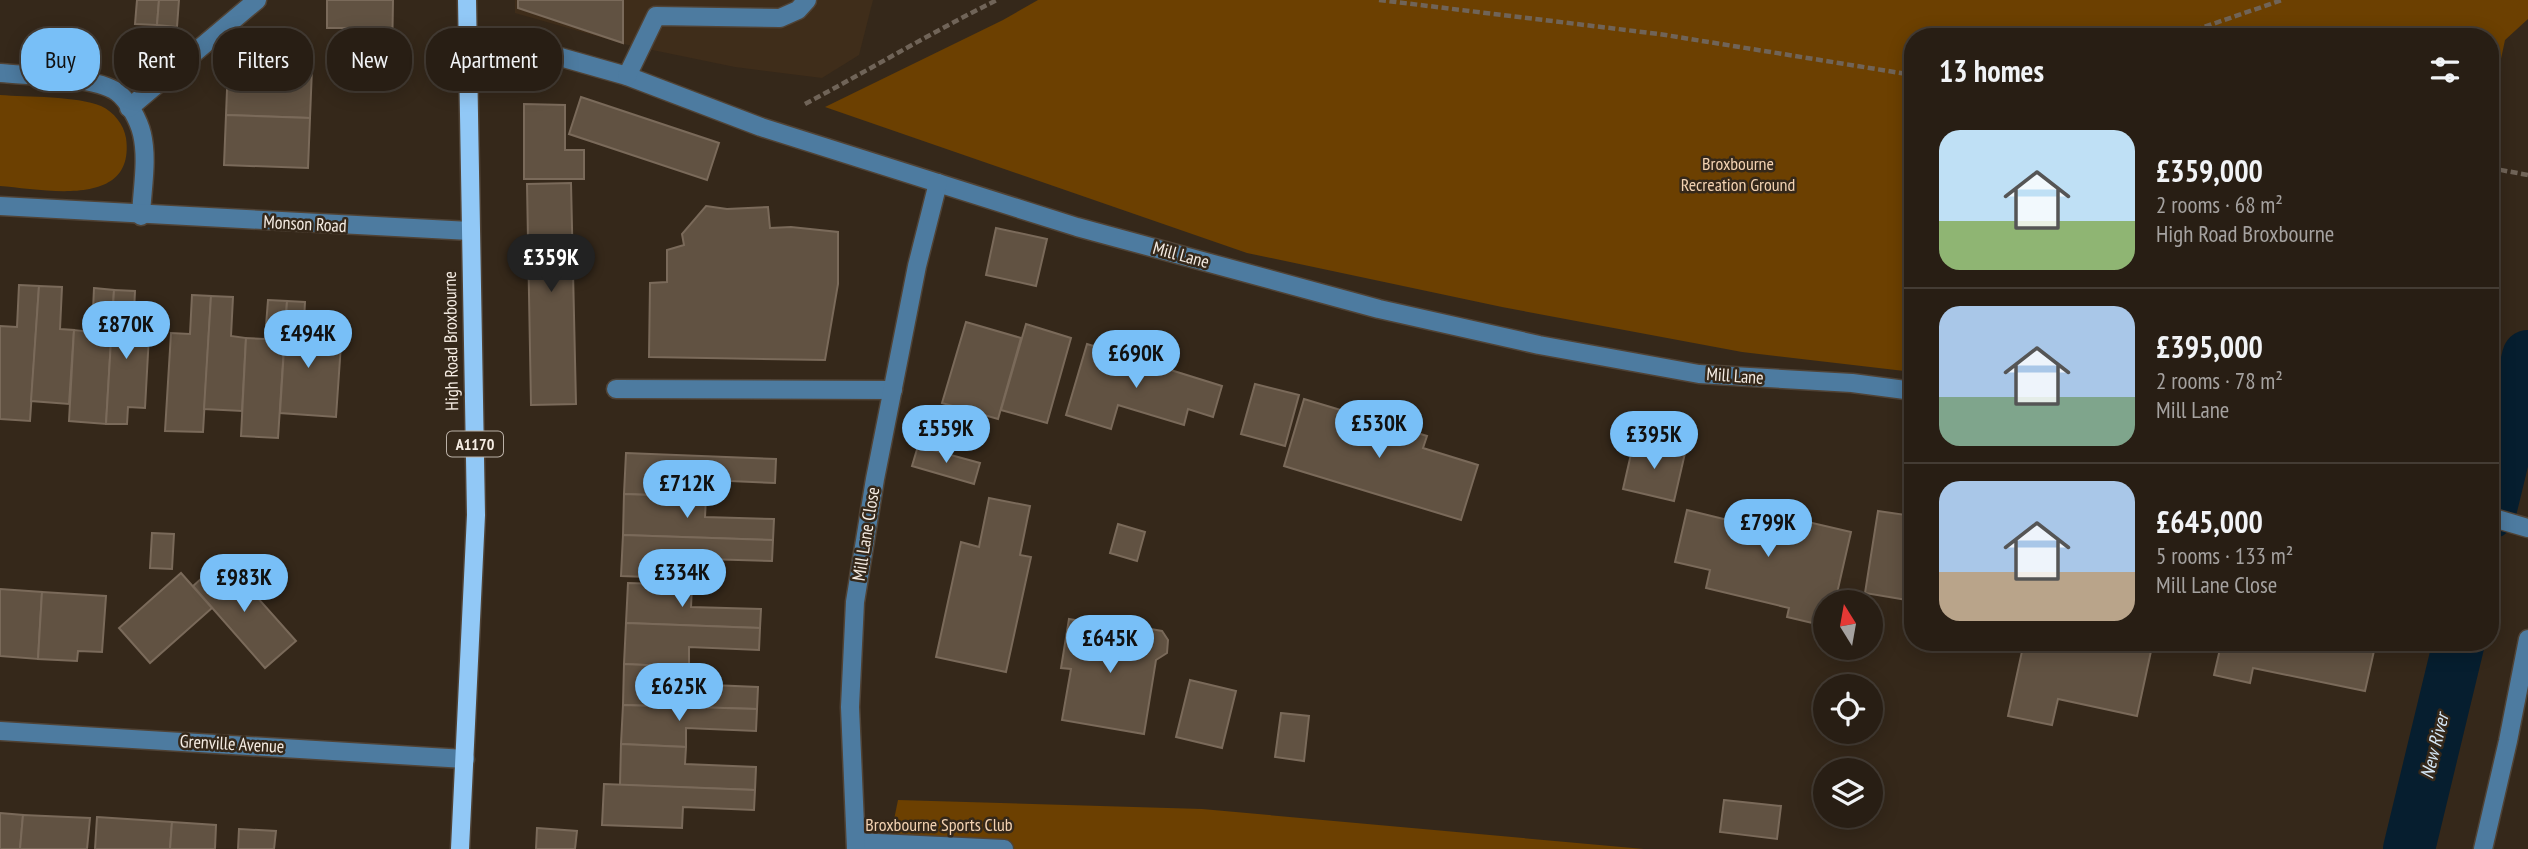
<!DOCTYPE html>
<html lang="en">
<head>
<meta charset="utf-8">
<style>
	:root { --surface:#281e14; --page:#30271d; --text:#f1f3f6; --muted:#a5a2a0; --line:#443c34; --accent:#78bff7 }
	body { margin:0; font-family:"PT Sans Narrow",sans-serif; background:var(--page); color:var(--text); height:100vh; display:flex; flex-direction:column; font-size:26px; white-space:nowrap }
	* { box-sizing:border-box; margin:0 }
	p { font-size:23px; color:var(--muted) }
	.icon { flex:none; width:38px; height:38px; fill:none; stroke:currentColor; stroke-width:2; stroke-linecap:round; stroke-linejoin:round }
	.map { position:relative; flex:1; overflow:hidden }
	.side { position:absolute; left:1904px; top:28px; width:595px; height:623px; display:flex; flex-direction:column; background:var(--surface); border-radius:28px; box-shadow:0 4px 18px #0003,0 0 0 2px var(--line) }
	.side>* { flex:none }
	.guide { position:absolute; left:21px; top:28px; width:665px; height:63px; display:flex; gap:14px }
	.needle { width:46px; rotate:349deg }
	.buttons { position:absolute; left:1813px; top:590px; display:grid; gap:14px }
	.buttons a { display:grid; place-items:center; width:70px; height:70px; border-radius:50%; background:var(--surface); box-shadow:0 4px 18px #0003,0 0 0 2px var(--line); font-size:35px }
	.price { position:absolute; translate:-50% -60px; padding:0 16px; border-radius:24px; background:var(--accent); color:#111; font-size:23px; line-height:46px; filter:drop-shadow(0 2px 4px #0008) }
	.price::after { content:''; position:absolute; left:50%; top:42px; width:21px; height:16px; margin-left:-10px; background:inherit; clip-path:polygon(0 0,100% 0,50% 100%) }
	.price.selected { background:#222; color:#fff }
	ul { padding:0; list-style:none }
	li { display:flex; align-items:center; gap:21px; height:175px; padding:0 35px }
	li+li { border-top:2px solid var(--line) }
	li span { display:grid; place-items:center; flex:none; width:196px; height:140px; border-radius:21px; color:#555 }
	li>.icon { margin-inline-start:auto }
	span .icon { width:84px; height:84px; fill:#fffc; stroke-width:1 }
	li b { font-size:30px }
	h2 { display:flex; justify-content:space-between; align-items:center; height:84px; padding:0 35px; font-size:30px }
	.pill { padding:0 24px; border-radius:28px; background:var(--surface); box-shadow:0 4px 18px #0003,0 0 0 2px var(--line); font-size:24px; line-height:63px }
	.pill.selected { background:var(--accent); color:#111 }
	.map>svg:first-child { display:block }
</style>
</head>
<body>
<div class="map">
<svg width="2528" height="849" viewBox="0 0 2528 849">
	<rect width="100%" height="100%" fill="#35281a"/>
	<polygon fill="#3f2d1a" points="515,0 873,0 859,55 822,78 735,67 628,45 515,13"/>
	<g fill="#6c4001">
		<polygon points="1038,0 2528,0 2528,19 2505,40 2490,111 2490,37 1913,37 1913,372 1742,352 1502,307 1247,253 825,107 1003,20"/>
		<path d="M0,95C27,97 77,96 101,106C114,112 124,125 126,138C136,210 42,189 0,186Z"/>
		<polygon points="898,800 1202,809 1644,849 888,849"/>
	</g>
	<g fill="none" stroke-linecap="round" stroke-linejoin="round">
		<g stroke="#061e2f" stroke-width="52">
			<polyline points="2490,513 2528,356"/>
			<polyline points="2409,849 2459,642"/>
		</g>
	</g>
	<g fill="#615242" stroke="#7a6a5a" stroke-width="2">
		<polygon points="137,0 159,0 157,25 135,24"/>
		<polygon points="159,0 179,0 177,27 157,25"/>
		<polygon points="327,0 393,0 392,60 353,60 353,28 327,28"/>
		<polygon points="518,0 623,0 623,43 518,8"/>
		<polygon points="228,65 312,68 310,118 226,115"/>
		<polygon points="581,97 719,143 707,180 569,134"/>
		<polygon points="524,104 565,105 565,150 584,150 584,179 524,179"/>
		<polygon points="226,115 310,118 308,168 224,165"/>
		<polygon points="571,183 576,404 531,405 527,184"/>
		<polygon points="706,206 727,209 768,207 770,228 791,227 838,232 838,284 825,360 649,357 650,283 667,282 667,250 684,245 682,234"/>
		<polygon points="996,228 1047,239 1036,286 986,275"/>
		<polygon points="19,285 39,286 30,421 0,419 0,326 17,327"/>
		<polygon points="39,286 62,287 60,329 74,330 69,404 31,401"/>
		<polygon points="94,288 114,290 106,424 69,421 74,330 92,332"/>
		<polygon points="114,290 135,291 133,334 149,335 145,408 128,407 127,424 106,424"/>
		<polygon points="192,295 211,296 203,432 165,431 171,333 190,334"/>
		<polygon points="211,296 233,297 231,336 246,338 242,411 204,409"/>
		<polygon points="268,300 287,301 278,438 241,436 246,338 265,339"/>
		<polygon points="287,301 305,302 303,341 341,344 336,417 280,413"/>
		<polygon points="966,322 1021,338 998,419 942,403"/>
		<polygon points="1026,324 1071,338 1047,423 1001,410"/>
		<polygon points="1087,344 1222,386 1213,417 1188,409 1184,425 1118,405 1111,429 1066,415"/>
		<polygon points="1255,384 1299,395 1285,446 1241,434"/>
		<polygon points="1304,399 1427,436 1423,448 1478,465 1461,520 1284,466"/>
		<polygon points="1634,441 1685,453 1674,501 1623,489"/>
		<polygon points="918,446 980,463 974,484 912,466"/>
		<polygon points="626,453 776,459 775,483 707,480 706,497 624,494"/>
		<polygon points="624,494 706,497 705,517 774,519 773,540 623,535"/>
		<polygon points="989,498 1030,506 1020,555 1031,557 1006,672 936,657 961,542 979,547"/>
		<polygon points="1744,507 1851,532 1835,602 1825,602 1825,626 1787,617 1789,608 1706,588 1710,570 1675,562 1687,510 1740,523"/>
		<polygon points="1878,511 1913,516 1913,601 1865,593"/>
		<polygon points="1118,524 1145,532 1137,561 1110,553"/>
		<polygon points="152,533 174,534 172,569 150,568"/>
		<polygon points="623,535 773,540 772,561 704,559 703,579 621,576"/>
		<polygon points="223,559 296,641 265,668 193,586"/>
		<polygon points="181,573 212,608 150,663 119,628"/>
		<polygon points="628,583 692,585 691,607 761,609 760,628 626,623"/>
		<polygon points="0,589 42,592 38,659 0,656"/>
		<polygon points="42,592 106,596 102,652 78,651 77,661 38,659"/>
		<polygon points="1069,619 1131,629 1130,635 1138,636 1151,629 1162,631 1168,640 1167,653 1156,660 1144,734 1062,720 1071,669 1061,668"/>
		<polygon points="626,623 760,628 759,650 689,647 689,667 624,664"/>
		<polygon points="2024,642 2153,642 2137,716 2058,699 2052,725 2008,716"/>
		<polygon points="2205,642 2376,642 2365,691 2253,668 2250,683 2214,675 2220,649 2204,645"/>
		<polygon points="624,664 689,667 688,684 758,687 757,709 623,705"/>
		<polygon points="1190,680 1236,691 1222,748 1176,737"/>
		<polygon points="623,705 757,709 756,731 686,728 686,747 621,744"/>
		<polygon points="1281,713 1309,716 1304,761 1275,757"/>
		<polygon points="621,744 686,747 685,764 756,767 755,790 620,785"/>
		<polygon points="604,784 755,790 754,810 683,807 682,828 602,825"/>
		<polygon points="1724,800 1781,806 1777,839 1720,832"/>
		<polygon points="0,813 23,815 20,849 0,849"/>
		<polygon points="23,815 90,818 87,849 20,849"/>
		<polygon points="97,817 172,822 170,849 95,849"/>
		<polygon points="172,822 216,825 215,849 170,849"/>
		<polygon points="537,828 577,831 575,849 536,849"/>
		<polygon points="239,829 276,831 274,849 238,849"/>
	</g>
	<g fill="none" stroke-linecap="round" stroke-linejoin="round">
		<g stroke="#504336" stroke-width="21">
			<g id="minor">
				<polyline points="469,40 539,51 627,76 761,127 1077,227 1379,309 1539,345 1699,374 1852,383 1913,391"/>
				<path d="M0,73C30,76 94,76 117,92C128,100 139,121 142,134C148,160 142,189 141,216"/>
				<polyline points="627,76 656,16 780,18 798,10 807,0"/>
				<polyline points="129,108 257,0"/>
				<polyline points="0,206 470,231"/>
				<polyline points="616,389 893,390"/>
				<polyline points="2490,517 2528,528"/>
				<polyline points="0,731 465,759"/>
				<polyline points="856,842 1004,849"/>
				<polyline points="856,849 850,707 855,602 875,479 917,266 938,183"/>
				<polyline points="2483,849 2508,741 2528,639"/>
			</g>
		</g>
		<g stroke="#504336" stroke-width="21">
			<polyline id="major" points="460,849 476,515 467,0"/>
		</g>
		<g stroke="#706458" stroke-width="4.5" stroke-dasharray="7 3.5" stroke-linecap="butt">
			<polyline points="1379,0 1659,34 1913,75"/>
			<polyline points="2175,37 2282,0"/>
			<path d="M805,104C869,70 932,32 997,0"/>
			<polyline points="2490,168 2528,175"/>
		</g>
		<use href="#minor" stroke="#4d7ba0" stroke-width="18"/>
		<use href="#major" stroke="#91c8f6" stroke-width="18"/>
	</g>
	<g text-anchor="middle" stroke-width="5" stroke-linejoin="round" paint-order="stroke">
		<rect fill="#35281a" stroke="#bbb1a7" stroke-width="2" x="447" y="431.5" width="56" height="25" rx="5"/>
		<g font-size="16" font-weight="bold" fill="#f5ece3">
			<text x="475" y="450">A1170</text>
		</g>
		<g font-size="18" fill="#f3d2b2" stroke="#35281a">
			<text x="1738" y="170">Broxbourne<tspan x="1738" dy="21">Recreation Ground</tspan></text>
			<text x="939" y="831">Broxbourne Sports Club</text>
		</g>
		<g font-size="18" fill="#f5ece3" stroke="#35281a">
			<text transform="translate(305 224) rotate(3)" y="6">Monson Road</text>
			<text transform="translate(1181 255) rotate(15)" y="6">Mill Lane</text>
			<text transform="translate(451 341) rotate(-91)" y="6">High Road Broxbourne</text>
			<text transform="translate(1735 376) rotate(4)" y="6">Mill Lane</text>
			<text transform="translate(866 534) rotate(-81)" y="6">Mill Lane Close</text>
			<text transform="translate(232 744) rotate(3)" y="6">Grenville Avenue</text>
		</g>
		<g font-size="19" font-style="italic" fill="#d4e6f5" stroke="#35281a">
			<text transform="translate(2434 746) rotate(-76)" y="7">New River</text>
		</g>
	</g>
</svg>
<div class="buttons">
<a><svg class="needle" viewBox="-14 -14 28 28"><path d="M0-13l5 13h-10z" fill="#e53935"/><path d="M0 13l5-13h-10z" fill="#a5a2a0"/></svg></a>
<a><svg class="icon" aria-label="locate" viewBox="0 0 24 24"><circle cx="12" cy="12" r="6"/><path d="M12 2v4M12 18v4M2 12h4M18 12h4"/></svg></a>
<a><svg class="icon" aria-label="layers" viewBox="0 0 24 24"><path d="M12 4l9 5-9 5-9-5zM3 14l9 5 9-5"/></svg></a>
</div>
<b class="price selected" style="left:551px;top:294px">£359K</b>
<b class="price" style="left:126px;top:361px">£870K</b>
<b class="price" style="left:308px;top:370px">£494K</b>
<b class="price" style="left:1136px;top:390px">£690K</b>
<b class="price" style="left:1379px;top:460px">£530K</b>
<b class="price" style="left:946px;top:465px">£559K</b>
<b class="price" style="left:1654px;top:471px">£395K</b>
<b class="price" style="left:687px;top:520px">£712K</b>
<b class="price" style="left:1768px;top:559px">£799K</b>
<b class="price" style="left:682px;top:609px">£334K</b>
<b class="price" style="left:244px;top:614px">£983K</b>
<b class="price" style="left:1110px;top:675px">£645K</b>
<b class="price" style="left:679px;top:723px">£625K</b>
<div class="guide">
<a class="pill selected">Buy</a>
<a class="pill">Rent</a>
<a class="pill">Filters</a>
<a class="pill">New</a>
<a class="pill">Apartment</a>
</div>
<section class="side">
<h2>13 homes<svg class="icon" aria-label="filters" viewBox="0 0 24 24"><path d="M4 7h16M4 17h16"/><circle cx="9" cy="7" r="2"/><circle cx="15" cy="17" r="2"/></svg></h2>
<ul>
<li><span style="background:linear-gradient(#bfe0f5 65%,#8fb573 0)"><svg class="icon" aria-label="home" viewBox="0 0 24 24"><path d="M3 11l9-7 9 7M6 9v11h12V9"/></svg></span><div><b>£359,000</b><p>2 rooms · 68 m²</p><p>High Road Broxbourne</p></div></li>
<li><span style="background:linear-gradient(#a9c7e8 65%,#7fa58c 0)"><svg class="icon" aria-label="home" viewBox="0 0 24 24"><path d="M3 11l9-7 9 7M6 9v11h12V9"/></svg></span><div><b>£395,000</b><p>2 rooms · 78 m²</p><p>Mill Lane</p></div></li>
<li><span style="background:linear-gradient(#a9c7e8 65%,#b9a48a 0)"><svg class="icon" aria-label="home" viewBox="0 0 24 24"><path d="M3 11l9-7 9 7M6 9v11h12V9"/></svg></span><div><b>£645,000</b><p>5 rooms · 133 m²</p><p>Mill Lane Close</p></div></li>
</ul>
</section>
</div>
</body>
</html>
